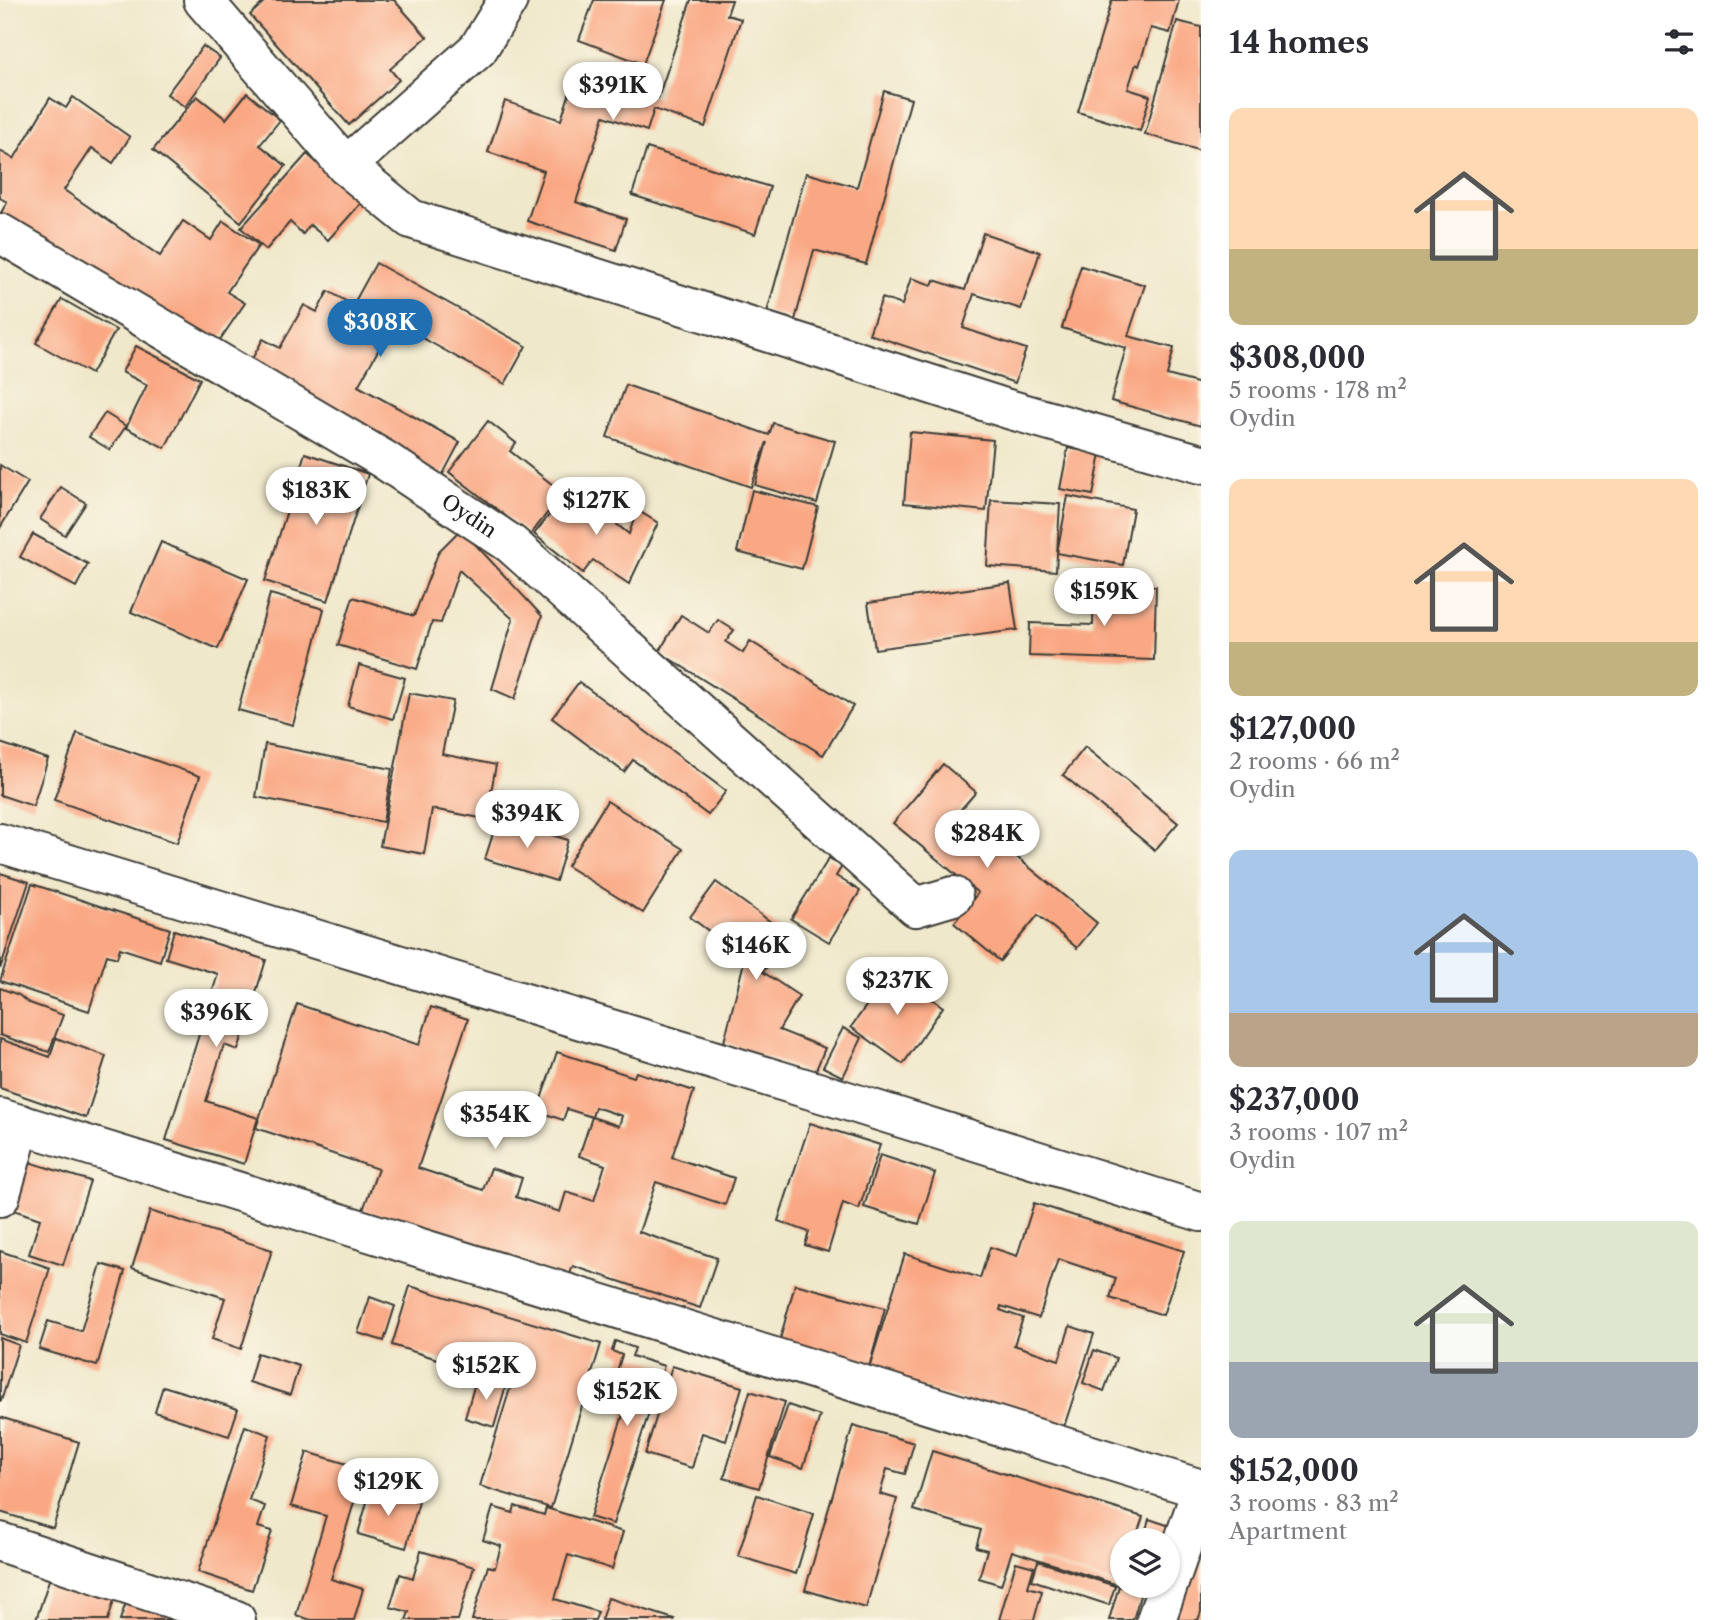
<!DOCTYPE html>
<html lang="en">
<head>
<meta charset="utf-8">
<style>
	:root { --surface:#fff; --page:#f7f7f7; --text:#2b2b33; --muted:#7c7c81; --accent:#1f6fb2 }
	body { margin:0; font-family:"Libre Caslon Text",serif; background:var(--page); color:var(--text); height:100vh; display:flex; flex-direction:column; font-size:26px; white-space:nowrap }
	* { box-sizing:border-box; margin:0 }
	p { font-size:23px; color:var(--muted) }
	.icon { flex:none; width:38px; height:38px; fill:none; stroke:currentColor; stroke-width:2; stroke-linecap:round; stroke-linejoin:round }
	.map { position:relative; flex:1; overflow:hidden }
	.details { display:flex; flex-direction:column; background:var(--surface); width:525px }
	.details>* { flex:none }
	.fabs { position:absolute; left:1110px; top:1528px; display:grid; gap:14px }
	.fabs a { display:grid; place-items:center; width:70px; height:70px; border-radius:50%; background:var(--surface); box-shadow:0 2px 5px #0004; font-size:35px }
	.price { position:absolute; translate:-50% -60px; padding:0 16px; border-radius:24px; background:#fff; color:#222; font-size:23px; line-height:46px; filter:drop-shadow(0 2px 4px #0008) }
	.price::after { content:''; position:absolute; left:50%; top:42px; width:21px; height:16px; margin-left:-10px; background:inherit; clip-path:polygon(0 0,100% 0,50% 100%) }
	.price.selected { background:var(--accent); color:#fff }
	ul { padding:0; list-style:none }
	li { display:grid; align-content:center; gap:14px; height:371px; padding:0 28px }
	li span { display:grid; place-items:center; height:217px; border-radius:14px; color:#555 }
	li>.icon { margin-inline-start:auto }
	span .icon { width:126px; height:126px; fill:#fffc; stroke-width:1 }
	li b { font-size:30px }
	h2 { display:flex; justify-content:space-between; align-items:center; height:84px; padding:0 28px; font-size:30px }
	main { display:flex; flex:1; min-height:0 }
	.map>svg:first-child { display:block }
</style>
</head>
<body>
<main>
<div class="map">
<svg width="1201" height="1620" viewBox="0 0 1201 1620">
	<rect width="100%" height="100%" fill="#fcf5e5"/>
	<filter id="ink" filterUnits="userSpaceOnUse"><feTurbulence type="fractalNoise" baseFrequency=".0143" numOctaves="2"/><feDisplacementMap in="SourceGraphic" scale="14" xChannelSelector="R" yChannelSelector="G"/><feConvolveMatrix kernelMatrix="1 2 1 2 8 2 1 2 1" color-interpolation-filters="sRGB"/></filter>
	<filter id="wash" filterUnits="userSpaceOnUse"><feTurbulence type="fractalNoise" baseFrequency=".00686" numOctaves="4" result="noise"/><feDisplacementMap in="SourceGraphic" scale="28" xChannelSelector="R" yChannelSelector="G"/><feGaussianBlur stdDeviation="1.57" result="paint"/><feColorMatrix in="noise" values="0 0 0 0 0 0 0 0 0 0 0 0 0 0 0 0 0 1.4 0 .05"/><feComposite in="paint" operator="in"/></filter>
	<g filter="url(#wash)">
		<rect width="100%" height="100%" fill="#efe8cb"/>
		<g id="blocks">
			<g fill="#faa884" fill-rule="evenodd">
				<polygon points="266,0 394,0 427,37 390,69 399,80 349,125 250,15"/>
				<polygon points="594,0 666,0 643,64 579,40"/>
				<polygon points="691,0 732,0 727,15 741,19 705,127 654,109 647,131 604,116 576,202 626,219 616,250 527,221 544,171 488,152 505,101 561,120 577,70 658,98"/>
				<polygon points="1112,0 1179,0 1170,33 1151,28 1139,66 1136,64 1128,89 1150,96 1140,131 1078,112"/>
				<polygon points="1177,21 1201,27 1201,151 1145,134"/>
				<polygon points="203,46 220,58 185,107 167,94"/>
				<polygon points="884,91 911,99 866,264 814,250 795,320 767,312 806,173 857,187"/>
				<polygon points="247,93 280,120 260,145 286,166 241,222 153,150 197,96 226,119"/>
				<polygon points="73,97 130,137 113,163 92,148 64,190 160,256 183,221 211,240 223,221 259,245 227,292 245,303 213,350 1,213 7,202 0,198 0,151 14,159 50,98 66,108"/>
				<polygon points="647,148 770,187 755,234 632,195"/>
				<polygon points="307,154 362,202 328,240 310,225 303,234 290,222 266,250 241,228"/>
				<polygon points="983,233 1040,252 1021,309 974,294 963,328 1026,349 1015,383 869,334 882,298 902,305 911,278 932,285 934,280 965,290"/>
				<polygon points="376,263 526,346 505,384 394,322 358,386 460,442 442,476 247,368 263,339 280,348 304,305 317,312 328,291 353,305"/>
				<polygon points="1081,266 1145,285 1128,336 1174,348 1167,375 1201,384 1201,426 1111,401 1126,348 1062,328"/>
				<polygon points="62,299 116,330 91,374 36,343"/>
				<polygon points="136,346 200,379 165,448 126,428 147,385 122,372"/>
				<polygon points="626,385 769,435 773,423 835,441 817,503 755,485 767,442 751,487 607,437"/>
				<polygon points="105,413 126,426 110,450 89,437"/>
				<polygon points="488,421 516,443 510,451 563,493 530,535 449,472"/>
				<polygon points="910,432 993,440 986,511 904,503"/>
				<polygon points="1068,448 1101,454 1093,495 1060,489"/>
				<polygon points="305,453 368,474 328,601 265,581"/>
				<polygon points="0,465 28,482 0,528"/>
				<polygon points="61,487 86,503 65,535 40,519"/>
				<polygon points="571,488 629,534 637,510 658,523 629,584 593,560 583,573 534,534"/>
				<polygon points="752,490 818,507 802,569 737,552"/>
				<polygon points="1068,496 1133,509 1123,565 1057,553"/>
				<polygon points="991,500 1060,504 1056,571 987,566"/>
				<polygon points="461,529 542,616 515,699 492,689 513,619 459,570 441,623 432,622 417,669 338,645 353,597 414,616 439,551"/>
				<polygon points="33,534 88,564 76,587 20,557"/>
				<polygon points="161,542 248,579 218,649 131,612"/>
				<polygon points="1010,583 1017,630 875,649 868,603"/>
				<polygon points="1094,585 1156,586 1154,660 1029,656 1030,623 1093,625"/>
				<polygon points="270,594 324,609 293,725 238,710"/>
				<polygon points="681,615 709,633 718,620 734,630 726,642 743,653 750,641 853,706 823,755 659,652"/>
				<polygon points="359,665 405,678 393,719 348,706"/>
				<polygon points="579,682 726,791 708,815 633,760 624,772 552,718"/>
				<polygon points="409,693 453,701 442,754 496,765 486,819 432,809 424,854 380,846"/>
				<polygon points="77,733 200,776 177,843 54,800"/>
				<polygon points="0,743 48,759 33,806 0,795"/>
				<polygon points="265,744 392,769 383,822 256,797"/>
				<polygon points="1085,747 1178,823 1155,850 1063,775"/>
				<polygon points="943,764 976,792 957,814 982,835 995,820 1021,842 1012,853 1097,923 1077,948 1038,915 1000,961 954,923 978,893 893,823"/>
				<polygon points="607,801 683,849 643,913 567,866"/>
				<polygon points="498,818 568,840 556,881 485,859"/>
				<polygon points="829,858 842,866 836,876 860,891 829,942 791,919"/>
				<polygon points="0,873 29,882 0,969"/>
				<polygon points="716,882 790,936 763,972 799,996 779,1030 825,1048 814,1075 724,1042 745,958 690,917"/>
				<polygon points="32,884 170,929 160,961 120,948 117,958 107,955 89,1011 0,981"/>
				<polygon points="174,930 266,960 238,1050 224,1045 206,1101 258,1118 244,1164 166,1140 218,974 166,958"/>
				<polygon points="892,970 943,1007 903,1064 851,1027"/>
				<polygon points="0,988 19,995 27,1002 63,1015 49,1052 0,1035"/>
				<path d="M297,1004L419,1045L431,1007L468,1019L418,1168L483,1190L491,1168L522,1178L516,1197L560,1212L566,1192L594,1201L605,1165L579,1156L592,1117L567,1109L563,1120L537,1111L557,1052L634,1077L636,1072L694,1091L672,1157L734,1178L725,1205L656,1182L639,1232L717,1258L700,1308L573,1266L568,1279L363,1210L378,1169L256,1128ZM595,1107L622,1116L619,1126L592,1117Z"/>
				<polygon points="843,1028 862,1038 843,1077 823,1067"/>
				<polygon points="56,1038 106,1056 86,1118 0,1088 0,1039 50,1057"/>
				<polygon points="810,1123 880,1145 859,1209 843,1203 828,1252 805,1245 809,1232 778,1221"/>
				<polygon points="880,1155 935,1173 919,1224 864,1207"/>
				<polygon points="23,1160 90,1181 63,1265 29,1254 40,1219 8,1208"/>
				<polygon points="1034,1203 1184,1251 1163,1315 1110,1298 1116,1278 1058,1259 1039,1318 1001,1306 1000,1310 1023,1318 1014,1345 1059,1360 1070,1326 1094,1334 1062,1433 868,1371 905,1254 980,1278 990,1247 1017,1256"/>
				<polygon points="150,1211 272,1250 241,1349 212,1339 225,1298 132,1268"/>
				<polygon points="0,1251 50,1268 26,1343 0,1334"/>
				<polygon points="101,1264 125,1271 97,1366 39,1349 48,1321 81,1331"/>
				<polygon points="795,1284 885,1308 868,1371 778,1347"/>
				<polygon points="410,1286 601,1344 551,1508 480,1486 512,1382 392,1345"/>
				<polygon points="370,1297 395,1306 384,1341 358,1333"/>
				<polygon points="0,1338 19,1345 1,1401 0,1401"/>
				<polygon points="615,1341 635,1348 632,1356 664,1366 613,1524 590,1517 631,1390 613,1384 622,1355 612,1351"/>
				<polygon points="1094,1350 1116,1358 1104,1391 1083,1383"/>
				<polygon points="257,1353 299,1366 290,1395 249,1382"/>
				<polygon points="672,1366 742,1387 726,1441 702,1433 692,1468 645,1454"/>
				<polygon points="477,1376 506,1385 494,1427 465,1418"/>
				<polygon points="163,1386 238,1409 229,1436 155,1412"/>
				<polygon points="750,1391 785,1402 759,1488 724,1478"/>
				<polygon points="788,1405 820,1416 803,1468 770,1457"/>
				<polygon points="0,1417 79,1442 53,1528 0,1512"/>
				<polygon points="853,1425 914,1443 905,1474 887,1469 880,1494 897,1499 866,1608 805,1590"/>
				<polygon points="245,1426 270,1435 249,1500 265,1506 258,1527 272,1531 252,1590 198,1572"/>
				<polygon points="932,1451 1143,1517 1135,1540 1122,1540 1121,1586 1012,1551 1001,1585 979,1578 987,1550 976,1547 981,1530 914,1510"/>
				<polygon points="307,1452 364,1469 331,1579 363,1589 354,1620 311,1620 296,1615 326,1516 291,1506"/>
				<polygon points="371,1488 419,1502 406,1548 358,1534"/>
				<polygon points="757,1495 814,1514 796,1574 738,1556"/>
				<polygon points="515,1506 544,1515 546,1508 623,1532 612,1569 568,1555 555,1599 598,1612 595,1620 472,1620 488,1566 495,1568 501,1546 483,1540 493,1507 513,1513"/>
				<polygon points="1201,1514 1201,1612 1198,1620 1163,1620"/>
				<polygon points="1149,1519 1170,1526 1166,1540 1143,1540"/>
				<polygon points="421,1551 474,1567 458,1620 406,1620 409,1612 390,1607 400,1574 413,1578"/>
				<polygon points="1038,1561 1115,1586 1109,1605 1032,1580"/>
				<polygon points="1016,1562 1034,1567 1028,1587 1042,1591 1034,1620 999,1620"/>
				<polygon points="50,1577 115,1597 108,1620 36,1620"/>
				<polygon points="1119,1586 1141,1592 1133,1620 1109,1620"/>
				<polygon points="608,1598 674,1619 673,1620 601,1620"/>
				<polygon points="127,1600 176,1617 175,1620 120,1620"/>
			</g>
		</g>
	</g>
	<g filter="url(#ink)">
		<use href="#blocks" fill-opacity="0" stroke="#3c3b36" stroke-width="2"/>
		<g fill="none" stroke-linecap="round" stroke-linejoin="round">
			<g stroke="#3c3b36" stroke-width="42">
				<g id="minor">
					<polyline points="203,0 346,166 411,219 1008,409 1201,464"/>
					<polyline points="346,166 478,49 508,0"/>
					<path id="s1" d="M0,233L383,459L511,544L916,907L953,896"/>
					<polyline points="0,843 844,1100 1201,1212"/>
					<polyline points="0,1118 1201,1489"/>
					<polyline points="0,1197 21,1124"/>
					<polyline points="0,1542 236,1620"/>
					<polyline points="1156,1620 1201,1491"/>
				</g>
			</g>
			<use href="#minor" stroke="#fff" stroke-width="38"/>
		</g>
	</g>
	<g text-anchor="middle" stroke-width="6" stroke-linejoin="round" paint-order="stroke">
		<g font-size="21" fill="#1c1c1c" stroke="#fcf5e5">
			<text dy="7" stroke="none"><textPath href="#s1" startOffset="548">Oydin</textPath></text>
		</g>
	</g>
</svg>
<div class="fabs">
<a><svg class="icon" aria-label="layers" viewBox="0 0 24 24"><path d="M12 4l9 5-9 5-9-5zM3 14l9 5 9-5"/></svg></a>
</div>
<b class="price" style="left:613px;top:122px">$391K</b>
<b class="price selected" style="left:380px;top:359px">$308K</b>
<b class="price" style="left:316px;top:527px">$183K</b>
<b class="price" style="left:596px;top:537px">$127K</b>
<b class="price" style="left:1104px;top:628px">$159K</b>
<b class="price" style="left:527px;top:850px">$394K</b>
<b class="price" style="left:987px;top:870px">$284K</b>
<b class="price" style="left:756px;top:982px">$146K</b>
<b class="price" style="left:897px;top:1017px">$237K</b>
<b class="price" style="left:216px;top:1049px">$396K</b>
<b class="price" style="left:495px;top:1151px">$354K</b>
<b class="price" style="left:486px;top:1402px">$152K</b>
<b class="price" style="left:627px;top:1428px">$152K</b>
<b class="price" style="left:388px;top:1518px">$129K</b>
</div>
<section class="details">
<h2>14 homes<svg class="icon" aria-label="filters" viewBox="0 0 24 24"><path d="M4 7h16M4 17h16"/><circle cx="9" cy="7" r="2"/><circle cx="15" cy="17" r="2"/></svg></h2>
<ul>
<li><span style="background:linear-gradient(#ffd9b3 65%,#c2b280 0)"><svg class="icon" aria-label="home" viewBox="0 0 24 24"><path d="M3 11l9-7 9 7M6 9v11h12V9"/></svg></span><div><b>$308,000</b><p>5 rooms · 178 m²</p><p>Oydin</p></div></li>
<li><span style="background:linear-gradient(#ffd9b3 75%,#c2b280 0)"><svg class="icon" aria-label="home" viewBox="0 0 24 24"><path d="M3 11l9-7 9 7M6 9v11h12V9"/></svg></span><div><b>$127,000</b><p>2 rooms · 66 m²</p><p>Oydin</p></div></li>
<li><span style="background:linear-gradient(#a9c7e8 75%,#b9a48a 0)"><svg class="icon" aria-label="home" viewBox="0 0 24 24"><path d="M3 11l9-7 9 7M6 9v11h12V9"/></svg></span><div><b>$237,000</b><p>3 rooms · 107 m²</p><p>Oydin</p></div></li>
<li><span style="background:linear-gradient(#dfe7d0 65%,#9aa5b1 0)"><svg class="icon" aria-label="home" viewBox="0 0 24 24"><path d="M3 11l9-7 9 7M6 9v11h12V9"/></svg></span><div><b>$152,000</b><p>3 rooms · 83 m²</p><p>Apartment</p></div></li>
</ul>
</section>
</main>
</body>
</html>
